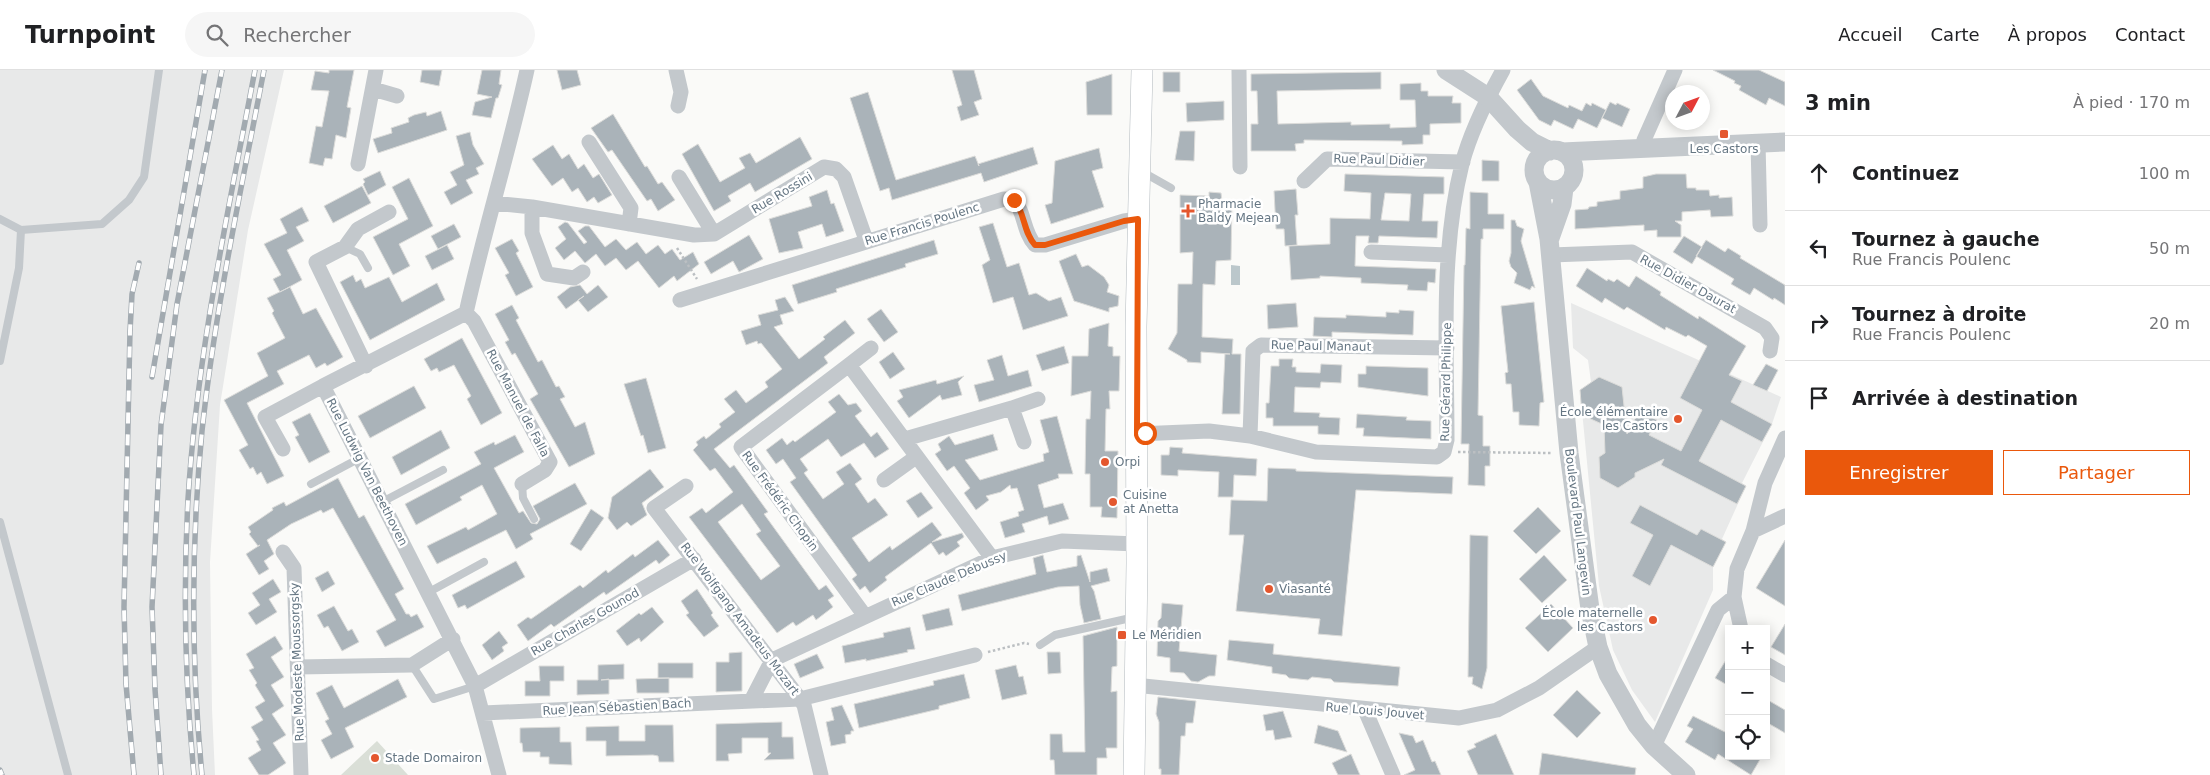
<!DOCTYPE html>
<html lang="fr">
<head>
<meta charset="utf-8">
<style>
  :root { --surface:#fff; --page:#f6f6f6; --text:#202124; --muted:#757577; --line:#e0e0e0; --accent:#ea580c }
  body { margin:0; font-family:"DejaVu Sans",sans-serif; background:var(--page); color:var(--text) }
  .controls { position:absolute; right:15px; bottom:15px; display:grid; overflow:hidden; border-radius:0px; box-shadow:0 2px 12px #0003 }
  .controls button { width:45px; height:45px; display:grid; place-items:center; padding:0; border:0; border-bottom:1px solid var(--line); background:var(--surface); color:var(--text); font:25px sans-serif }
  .compass { position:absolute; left:1665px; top:15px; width:45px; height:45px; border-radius:50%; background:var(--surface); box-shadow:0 2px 12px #0003; rotate:49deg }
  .stop { position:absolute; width:15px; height:15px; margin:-11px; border:4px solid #ea580c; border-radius:50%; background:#fff }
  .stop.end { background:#ea580c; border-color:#fff; box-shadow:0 1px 5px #0008 }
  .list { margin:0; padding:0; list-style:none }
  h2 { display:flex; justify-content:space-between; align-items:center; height:65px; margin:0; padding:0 20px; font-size:21px }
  h2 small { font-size:16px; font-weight:400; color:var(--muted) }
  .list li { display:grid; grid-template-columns:32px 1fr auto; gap:15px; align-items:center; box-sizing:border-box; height:75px; padding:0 20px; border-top:1px solid var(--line) }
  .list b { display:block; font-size:19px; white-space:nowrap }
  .list p { margin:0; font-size:16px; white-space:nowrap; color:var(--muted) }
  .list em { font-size:16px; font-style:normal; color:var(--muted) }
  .actions { display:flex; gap:10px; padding:15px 20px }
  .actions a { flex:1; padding:11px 0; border:1px solid var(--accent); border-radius:0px; text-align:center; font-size:18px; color:var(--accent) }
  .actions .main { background:var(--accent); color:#fff }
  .icon { flex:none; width:28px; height:28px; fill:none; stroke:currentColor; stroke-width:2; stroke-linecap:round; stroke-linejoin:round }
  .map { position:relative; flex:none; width:1785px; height:705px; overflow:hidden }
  header { display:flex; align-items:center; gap:30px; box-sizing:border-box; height:70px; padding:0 25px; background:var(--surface); border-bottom:1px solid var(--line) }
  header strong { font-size:24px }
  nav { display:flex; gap:28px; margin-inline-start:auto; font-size:18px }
  .search { width:350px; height:45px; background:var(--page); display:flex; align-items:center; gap:12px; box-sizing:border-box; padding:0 18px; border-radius:28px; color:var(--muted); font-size:19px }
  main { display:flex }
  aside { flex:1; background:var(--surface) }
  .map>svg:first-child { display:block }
  .built { fill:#e8e9e9 }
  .green { fill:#dadfd7 }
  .water { fill:#bbc7cb }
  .building { fill:#aab3b9; stroke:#dcdcda; fill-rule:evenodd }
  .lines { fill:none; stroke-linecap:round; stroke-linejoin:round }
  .secondary-casing { stroke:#b3babf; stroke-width:22 }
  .path { stroke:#bbbfc2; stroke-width:2.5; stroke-dasharray:2.5 2.5; stroke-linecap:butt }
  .service { stroke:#c3c8cc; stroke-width:8 }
  .minor { stroke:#c3c8cc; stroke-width:15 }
  .tertiary { stroke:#c3c8cc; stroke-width:19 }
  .secondary { stroke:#fff; stroke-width:21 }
  .rail-casing { stroke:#a2aab0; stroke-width:5.5 }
  .rail { stroke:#fff; stroke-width:4; stroke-dasharray:11; stroke-linecap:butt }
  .route { stroke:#ea580c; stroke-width:6 }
  .poi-dot { fill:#e4572e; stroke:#fff; stroke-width:2 }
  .labels { text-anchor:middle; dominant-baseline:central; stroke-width:5; stroke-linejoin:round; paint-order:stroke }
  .poi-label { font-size:12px; fill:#657683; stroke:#fff; text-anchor:start }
  .street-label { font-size:12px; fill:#657683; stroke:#fff }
</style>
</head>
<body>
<header>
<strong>Turnpoint</strong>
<div class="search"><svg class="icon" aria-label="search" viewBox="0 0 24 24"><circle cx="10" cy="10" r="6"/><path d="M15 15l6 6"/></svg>Rechercher</div>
<nav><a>Accueil</a><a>Carte</a><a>À propos</a><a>Contact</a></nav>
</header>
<main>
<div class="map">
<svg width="1785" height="705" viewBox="0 0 1785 705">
  <rect width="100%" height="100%" fill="#fafaf8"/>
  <path class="built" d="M0 0H284L248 160 220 335 210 492 212 639 215 705H0Z
    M1571 233 1781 327 1772 354 1742 413 1746 416 1722 469 1726 472 1713 497V520L1655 652 1632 620 1613 580 1599 516 1580 320 1591 312 1588 290 1573 278Z"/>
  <path class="green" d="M377 671 408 705H341Z"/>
  <path class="water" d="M1231 195 1240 196V215H1231Z"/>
  <path class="building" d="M329 0H354L347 37 351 38 346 68 336 65 332 89 325 88 323 96 309 93 316 56 322 57 329 21 311 20 315 1 329 3Z
    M422 0H442L439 16 420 12Z
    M482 0H501L499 14 502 15 498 28H496L491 48 472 45 475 32 492 27 477 24Z
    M557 0H577L581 15 562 20Z
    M952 0H974L982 29 974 32 979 45 961 51 957 37 962 35Z
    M1713 0H1759L1785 12V36L1769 28 1766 35 1739 20 1741 16 1734 13 1735 11Z
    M1163 2H1180V22H1163Z
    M1381 2V19L1277 21 1278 54 1351 52V55L1390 54V58L1416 57 1415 30H1400V14L1421 13V21H1428V26H1453L1452 33H1461V53L1430 54V65H1423V74L1402 75V71L1304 70V73L1295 74 1296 81H1251V54H1258L1257 21H1251V4Z
    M1112 4V45H1087L1086 12Z
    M1531 9 1543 26 1568 38 1569 35 1582 41 1586 33 1591 36 1592 33 1606 40 1597 58 1578 49 1573 59 1554 50 1551 56 1539 50 1517 20Z
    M868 22 896 110 975 86 979 96 978 94 1033 77 1038 94 984 112 981 103 892 130 889 118 880 121 850 28Z
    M1224 31V50L1187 52 1186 33Z
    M1610 32 1616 35 1617 33 1630 39 1622 57 1602 48Z
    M441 41 447 60 378 83 373 69 392 63 391 58 409 52 408 48 414 45 426 42 427 46Z
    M613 44 645 97 647 96 658 114 662 112 675 130 658 141 651 129 647 131 612 80 608 82 591 58Z
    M1180 61H1195L1194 91 1175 90Z
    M470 62 473 75 484 94 476 98 479 104 466 110 473 123 451 135 444 122 457 115 450 102 464 95 456 66Z
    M800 67 812 89 755 122 750 113 728 126 731 131 714 141 682 84 698 74 720 112 745 98 739 88 750 83 756 93Z
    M553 75 562 89 569 84 578 99 584 94 593 108 599 104 612 125 598 133 594 127 587 132 578 118 572 122 563 108 552 116 532 89Z
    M1099 78 1103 98 1092 101 1104 137 1051 154 1045 135 1052 133 1055 91Z
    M1482 90 1499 91V111H1482Z
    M380 101 386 115 368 125 363 114 365 112 363 109Z
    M1345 104 1444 107V124H1424L1422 151H1438L1437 168 1379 166 1378 173H1368L1369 166H1356L1355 196 1436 199 1435 213 1428 212 1427 221 1407 220 1408 215 1361 213V208L1320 206V208L1291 210 1289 176 1330 174V148L1370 149 1371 123 1344 121ZM1385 123 1411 124 1409 151 1381 150Z
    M1656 104H1686L1687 118H1696V120H1709L1710 126 1719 125V128L1732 127 1733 146 1711 147 1710 140 1682 142V151H1675L1681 155V167H1657V160L1644 161V155L1575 159V140L1588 139 1589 137 1597 136V132L1620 129V121L1643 118V107Z
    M409 108 433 156 399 174 410 196 393 205 373 167 408 149 392 117Z
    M362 116 371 133 333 153 324 136Z
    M1296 119 1298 145H1295L1297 175 1285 176 1284 159H1276L1274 121Z
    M827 120 831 134 834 133 844 161 826 167 822 154 798 162 803 178 779 183 769 149 812 136 809 127Z
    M1209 122 1221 123 1222 131H1232L1231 190 1216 191 1215 215 1203 214 1202 267 1233 269 1232 284H1241L1240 344H1222L1225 284H1230L1201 282V293L1187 292V290L1168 279 1177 263 1178 214H1192L1193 182 1180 183V125L1209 126Z
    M1470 122 1488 123V144H1504V159H1483V169H1481L1478 345 1483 346V376H1490V396H1485V416L1468 415 1469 374H1461L1464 195H1465L1466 158 1470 159Z
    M302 137 309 151 296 157 304 171 287 180 302 210 280 222 273 209 281 205 264 174 287 163 280 149Z
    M1511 150H1515L1517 156 1524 159 1521 171 1535 218 1532 216 1530 220 1514 213 1517 203 1511 197 1509 191 1511 183Z
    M565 152 568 153 584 174 587 172 578 161 585 156H589L605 177 616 169 626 180 637 172 646 184 658 175 665 184 672 179 680 190 693 182 699 194 677 211 674 206 659 218 638 191 626 200 616 188 605 196 596 184 585 193 575 181 564 190 555 178 566 169 558 157Z
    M993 153 1007 197 1019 193 1029 225 1036 223 1049 231 1061 227 1068 246 1023 260 1013 227 993 233 982 195 990 190 979 157Z
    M454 154 461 167 438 179 431 166Z
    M749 165 763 189 739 202 733 191 711 204 704 192Z
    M1684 166 1702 177 1692 194 1673 182Z
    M512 169 519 181 516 183 533 217 516 226 505 205 509 203 495 178Z
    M934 170 938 184 905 194 906 197 836 219 837 222 798 234 792 215Z
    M1706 170 1725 182 1728 178 1741 186 1740 188 1785 215V235L1774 228 1773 230 1754 218 1750 225 1731 214 1734 209 1696 186Z
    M447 175 454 189 432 200 425 186Z
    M1076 184 1082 197 1088 195 1104 207 1109 215 1107 222 1119 226 1118 236 1109 238V242L1074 231 1059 191Z
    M1587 198 1607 211 1608 209 1614 212 1617 209 1629 217 1636 206 1661 222 1660 225 1698 249 1699 246 1746 276 1729 305 1742 311 1731 332 1772 354 1762 372 1721 350 1699 391 1746 416 1737 434 1661 395 1664 389 1635 403V407L1618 418 1600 408 1599 387 1605 383 1604 355 1582 345 1580 320 1599 307 1622 317 1627 364 1639 341 1657 350 1649 365 1681 381 1702 340 1680 328 1707 276 1688 265 1686 267 1666 257 1665 260 1627 237 1624 240 1605 228 1602 233 1576 216Z
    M353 205 356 212 361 209 365 218 389 207 402 232 437 213 445 230 370 270 340 212Z
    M580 215 587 224 598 215 608 227 588 242 578 230 584 226 566 239 557 227 570 217Z
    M290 217 303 244 316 238 343 287 327 296 325 293 316 298 309 285 277 301 284 314 247 333 284 406 267 414 261 402 257 405 253 397 250 399 239 380 248 375 224 330 268 306 257 283 285 268 272 243 274 241 267 228Z
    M785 227 794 241 780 245 783 254 774 257 799 289 825 269 823 267 845 250 855 263 824 287 828 293 714 379 730 398 734 395 768 442 764 444 819 520 826 515 834 526 828 530 833 537 816 550 813 545 796 556 793 552 777 563 689 447 702 438 706 443 733 422 715 398 710 401 693 380 698 375 696 372 704 366 706 369 721 357 719 354 735 342 724 329 736 320 746 333 768 317 765 312 782 299 761 273 758 274 757 271 746 275 741 261 761 255 758 245 778 240 775 230ZM742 434 761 461 756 464 780 496 761 510 718 452Z
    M1534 232 1544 332 1540 333 1539 356 1519 355V342H1513L1511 314H1506L1505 303 1508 302 1501 236Z
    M1296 233 1298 257 1268 259 1267 235Z
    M512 235 519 248 516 250 538 292 542 290 556 317 559 316 565 327 560 329 575 357 585 352 595 384 569 397 530 329 538 324 515 283 512 285 505 272 509 270 495 244Z
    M881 239 898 262 884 272 867 249Z
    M1399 240 1414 241 1413 265 1332 262V267L1313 266 1314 247 1346 248V245L1386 247V242L1399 243Z
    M1109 253 1108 276 1113 277V286H1120L1119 321H1109L1110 339H1106L1105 381H1118L1117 448 1101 447 1102 437H1090V404H1085L1086 349H1090L1091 321 1071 326 1072 286H1088L1089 259Z
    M462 268 502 343 481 355 467 329 471 326 454 295 439 302 437 298 431 301 424 289Z
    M1064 276 1069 293 1042 301 1036 285Z
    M893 282 905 299 890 309 879 292Z
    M1002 285 1008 306 1028 300 1032 316 979 332 974 315 994 310 987 290Z
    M1279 289H1293L1292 297H1296V302L1320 303 1321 294 1342 295 1341 313 1321 312 1320 318 1295 317 1294 342 1320 343 1319 347 1340 348 1339 365 1318 364V356H1273V348H1266V333H1269L1271 296H1279Z
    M1766 294 1778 300 1767 321 1753 315Z
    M1366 296 1428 298V326L1358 317V304H1366Z
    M964 306 958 312 962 325 942 330 940 325 909 348 897 331 903 327 899 320 936 310 937 314Z
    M646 308 666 378 648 383 643 365 641 366 624 314Z
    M414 316 426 338 370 368 358 346Z
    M839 324 848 335 856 333 862 341 855 346 871 367 877 362 889 379 875 388 864 373 841 387 828 369 800 389 808 400 804 403 823 429 844 414 836 402 850 393 862 409 855 414 868 433 875 428 888 445 852 468 869 492 890 476 892 480 932 452 942 465 932 472 962 463 964 467 957 472 960 476 946 486 943 482 939 485 931 473 885 507 887 510 870 523 865 516 860 520 852 509 857 505 790 412 796 408 783 389 776 394 766 380 782 368 787 375 793 370 795 372 836 342 828 332Z
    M310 343 330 382 309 393 295 367 299 365 292 352Z
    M1357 344 1407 347 1406 350 1431 351V369L1363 366 1364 358H1356Z
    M1057 346 1073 404H1058L1059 408 1038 415 1044 438 1063 433 1069 449 1049 455 1047 446 1022 454 1025 462 1005 468 1000 452 1019 446 1018 442 1024 440 1017 418 1011 419 1010 415 1001 422 986 426 989 430 976 440 964 423 970 418 954 396 947 401 935 384 941 380 938 374 949 366 955 375 993 364 998 380 965 390 980 410 1044 391 1043 384 1049 382 1040 350Z
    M441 360 450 378 401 405 392 387Z
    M515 365 524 382 494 398 519 443 523 441 531 453 537 454 540 449 533 436 575 413 587 434 530 464 533 469 516 479 506 460 437 494 427 476 466 457 468 460 497 444 482 415 460 427 462 430 416 455 405 434 481 394 474 382 494 372 495 375Z
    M1170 377 1183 378 1182 383 1257 389 1256 406 1234 405 1233 427H1218L1219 402 1178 400V406L1161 405V385H1169Z
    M1268 398 1296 399V401L1453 407 1452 424 1356 420 1342 566 1318 564 1320 549 1236 541 1244 465H1229L1231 430 1267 431Z
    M650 399 664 417 642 433 647 445 631 456 627 452 617 460 608 448 612 427Z
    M338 408 359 448 364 445 404 519 395 524 406 544H409L411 547 417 544 424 557 385 577 376 561 396 550 333 438 323 443 321 440 291 454 267 470 274 484 264 491 269 499 259 505 246 484 260 475 258 476 249 464 251 462 248 457 273 440 272 438 284 432 286 436Z
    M921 422 933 438 918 448 906 431Z
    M1640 435 1697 465 1701 459 1726 472 1713 497 1671 475 1650 516 1632 506 1653 465 1630 453Z
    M1538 437 1561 461 1536 484 1513 461Z
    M591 439 604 448 581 481 570 474Z
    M1470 465 1488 466 1487 598 1482 619 1472 614 1473 607H1468Z
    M658 470 670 485 659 494 656 490 606 525 604 522 554 557 551 554 528 571 517 555 528 547 531 549 580 515 583 518 606 500 608 503 633 484 635 487Z
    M1785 470V536L1756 518Z
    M1043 485 1047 502 1077 496V486L1081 485 1090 512V502L1107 498 1110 511 1091 516 1094 521 1101 549 1084 553 1080 535 1079 516 1058 517 962 541 958 525 1036 504 1033 488Z
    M1544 485 1567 510 1542 533 1519 509Z
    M516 491 525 507 467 539 465 535 458 538 452 525Z
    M328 501 335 514 322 522 315 508Z
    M273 509 281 522 269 529 277 542 256 555 248 543 260 535 252 523Z
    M697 519 713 543 711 545 719 556 704 567 686 545 689 543 681 531Z
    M1162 533 1183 535 1179 581 1217 585 1215 606H1209L1198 612 1191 611 1184 603 1170 602V588L1157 586 1158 551 1161 548Z
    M1551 534 1573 558 1548 582 1525 558Z
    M334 536 348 561 352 559 359 572 342 581 328 556 324 558 317 545Z
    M652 537 664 552 641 572 639 568 627 576 616 561 639 543 641 545Z
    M949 538 953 555 926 561 922 545Z
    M1785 554V585L1771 577Z
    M910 557 915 579 907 580 908 582 866 591V589L845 593 842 576 884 567 883 563Z
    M1117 557V596L1112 597 1111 622 1117 621V678H1106L1107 688H1097V705H1055L1054 690H1050V664H1062L1063 682H1085L1083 566Z
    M499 561 508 573 502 577 504 581 492 590 482 575Z
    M275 566 283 579 271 587 284 607 271 615 284 636 272 644 286 665 273 673 286 693 268 705H259L248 688 261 680 256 671 259 670 251 657 263 650 255 637 265 631 255 615 257 613 249 600 254 598 246 584Z
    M1229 570 1274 574 1273 584 1400 597 1398 616 1334 612 1331 609 1312 607 1308 610 1289 608 1286 605 1272 603V597L1227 590Z
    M742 582V621L716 622V592H729V583Z
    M1047 582H1060L1061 603 1048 604Z
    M817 584 824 598 800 608 794 594Z
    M1729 585V616L1715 608Z
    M658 593H693V608H658Z
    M624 594V609L601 610 609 609V624L577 625V610H598V595Z
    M1016 595 1019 607 1023 606 1027 624 1002 630 995 600Z
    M539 596H564V611H550V626H525V611H540Z
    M964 604 970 628 939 636V639L859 658 854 634 934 615 933 611Z
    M669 608V623H637L636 609Z
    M398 609 407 627 345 658 354 677 331 689 321 670 332 664 325 651 329 649 316 623 332 615 344 638Z
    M1577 620 1601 643 1577 668 1553 645Z
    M1158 627 1196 631 1193 653H1186L1185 666H1181L1179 705H1161V699H1159V652L1156 644Z
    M1766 629 1785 640V663L1766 652Z
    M842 635 854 661H851V664L845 665 846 673 831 676 826 652 834 650 831 638Z
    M1283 641 1292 667 1275 670 1273 660 1266 661 1263 645Z
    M1693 646 1729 664V686H1762L1751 705 1718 684 1715 690 1685 672 1693 659 1687 656Z
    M782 652V667H793L794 689 764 690 771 683H768V668H742V683L728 684 729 691H716V654Z
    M645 655H673L674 692H659L658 686 653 685 606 686V671H586V657L619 656V671H645Z
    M1318 655 1338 661 1347 682 1314 673Z
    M560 657V672H571L572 695 549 694V687H540V682H523L522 673H520V658Z
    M1399 663 1413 666 1416 673 1423 670 1432 692 1435 691 1441 705H1404L1415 700Z
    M1496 664 1514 705H1478L1467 681 1476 677 1474 674Z
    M1542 683 1636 698 1635 705H1539Z
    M1351 684 1360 705H1338L1332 693Z"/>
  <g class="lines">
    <defs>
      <path id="secondary" d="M1134 705 1137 493 1136 257 1142 0"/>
    </defs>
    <use href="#secondary" class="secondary-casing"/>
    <path class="path" d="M677 178 697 209
      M1458 382 1552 383
      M988 582 1024 573 1029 574"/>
    <path class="service" d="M1144 100 1148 105 1171 118
      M0 149 21 160 102 154 129 130 144 107 159 0
      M345 177 360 184 368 198
      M0 291 19 198 21 160
      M311 414 360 388
      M522 414 523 428 534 449
      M382 432 443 400
      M0 452 68 705
      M429 522 484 492
      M1040 575 1055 565 1135 547
      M412 595 434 629 475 616"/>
    <path class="minor" d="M676 0 681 22 678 36
      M1239 0 1240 97
      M373 19 397 26
      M589 72 631 138 629 154
      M1758 73 1760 155
      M1643 79 1644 70 1675 0
      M358 94 376 0
      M679 107 714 164
      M1304 111 1327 89 1463 92
      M494 133 532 137 694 165 714 164 824 97 836 99 844 107 866 170
      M532 137V163L547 204 574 208 583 202
      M1371 182 1448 185
      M1551 185 1632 182 1765 258 1772 268 1770 281
      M680 230 1004 129 1014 130C1025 142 1023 162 1035 175H1045L1124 151 1138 149
      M466 243 474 251 550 392 545 400 522 414
      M849 295 871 278
      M366 296 316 192 345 177 358 159 389 142
      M1012 338 1038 329
      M1137 364 1209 361 1250 366 1316 382 1437 387 1444 382 1447 370C1447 278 1440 183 1462 94 1470 63 1488 27 1503 0
      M1250 366 1253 281 1261 275 1447 278
      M905 369 1012 338 1024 372
      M283 379 265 347 323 316
      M884 410 916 387
      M686 416 654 438 800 629 804 635 821 705
      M1753 461 1785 446
      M283 482 294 498 301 705
      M865 546 741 377 849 295 992 488
      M1741 559 1734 527 1737 499 1753 461 1765 413 1785 368
      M1766 594 1785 605
      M298 597 412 595 453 569
      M1134 615 1459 648 1497 640 1539 618 1598 577
      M475 616 694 489
      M751 631 772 590 992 488 1062 471 1137 474
      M1365 640 1393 705
      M483 643 800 629 975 585
      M1654 676 1718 540 1734 527
      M499 705 475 616 323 316 466 243C484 161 509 82 527 0"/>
    <path class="tertiary" d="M1446 0 1488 27 1517 59 1532 72 1550 81
      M1534 100a20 20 0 1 1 40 0a20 20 0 1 1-40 0Z
      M1562 82 1785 72
      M1538 112 1549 169 1569 383 1590 539 1598 577 1608 604 1637 655 1654 676 1686 705
      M1550 168 1562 134 1564 118"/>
    <use href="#secondary" class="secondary"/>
    <defs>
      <path id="rail" d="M152 307 205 0
        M0 700 2 705
        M134 705 126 614 124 537 130 261 132 224 139 193
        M161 705 155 619 152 537 161 355 177 234 222 0
        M194 705C185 613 183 521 188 429 197 284 228 142 255 0
        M202 705C191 591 191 475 202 361 215 240 241 120 264 0"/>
    </defs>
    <use href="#rail" class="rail-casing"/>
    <use href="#rail" class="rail"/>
  </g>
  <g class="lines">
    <path class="route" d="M1014 130C1025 142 1023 162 1035 175H1045L1124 151 1138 149 1137 364 1145 363"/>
  </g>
  <g class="poi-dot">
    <rect x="1719" y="59" width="10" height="10" rx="2.5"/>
    <path d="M1185.5 133.5h5v5h5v5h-5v5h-5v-5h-5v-5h5z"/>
    <circle cx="1678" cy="349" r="5"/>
    <circle cx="1105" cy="392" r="5"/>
    <circle cx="1113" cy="432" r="5"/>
    <circle cx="1269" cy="519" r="5"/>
    <circle cx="1653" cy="550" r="5"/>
    <rect x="1117" y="560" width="10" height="10" rx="2.5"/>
    <circle cx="375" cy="688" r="5"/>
  </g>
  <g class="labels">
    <g class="poi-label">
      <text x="1724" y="79" text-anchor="middle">Les Castors</text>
      <text x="1198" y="134">Pharmacie<tspan x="1198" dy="14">Baldy Mejean</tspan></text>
      <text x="1668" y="342" text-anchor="end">École élémentaire<tspan x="1668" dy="14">les Castors</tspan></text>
      <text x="1115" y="392">Orpi</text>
      <text x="1123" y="425">Cuisine<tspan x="1123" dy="14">at Anetta</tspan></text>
      <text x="1279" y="519">Viasanté</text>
      <text x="1643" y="543" text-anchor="end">École maternelle<tspan x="1643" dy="14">les Castors</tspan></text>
      <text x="1132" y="565">Le Méridien</text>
      <text x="385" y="688">Stade Domairon</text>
    </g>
    <g class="street-label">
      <text transform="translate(1379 90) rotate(2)">Rue Paul Didier</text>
      <text transform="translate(782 123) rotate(-31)">Rue Rossini</text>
      <text transform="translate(922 154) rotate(-17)">Rue Francis Poulenc</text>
      <text transform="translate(1688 214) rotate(29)">Rue Didier Daurat</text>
      <text transform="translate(1321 276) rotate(1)">Rue Paul Manaut</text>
      <text transform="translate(1446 312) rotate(-89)">Rue Gérard Philippe</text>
      <text transform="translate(518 333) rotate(62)">Rue Manuel de Falla</text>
      <text transform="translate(367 402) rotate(63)">Rue Ludwig Van Beethoven</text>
      <text transform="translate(780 431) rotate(54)">Rue Frédéric Chopin</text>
      <text transform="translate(1578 452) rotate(83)">Boulevard Paul Langevin</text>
      <text transform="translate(949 509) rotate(-23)">Rue Claude Debussy</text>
      <text transform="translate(740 549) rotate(53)">Rue Wolfgang Amadeus Mozart</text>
      <text transform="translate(585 552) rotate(-30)">Rue Charles Gounod</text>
      <text transform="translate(297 592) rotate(-92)">Rue Modeste Moussorgsky</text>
      <text transform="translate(617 637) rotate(-3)">Rue Jean Sébastien Bach</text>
      <text transform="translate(1375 641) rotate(5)">Rue Louis Jouvet</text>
    </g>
  </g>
</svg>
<div class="controls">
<button>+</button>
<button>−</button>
<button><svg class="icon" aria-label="locate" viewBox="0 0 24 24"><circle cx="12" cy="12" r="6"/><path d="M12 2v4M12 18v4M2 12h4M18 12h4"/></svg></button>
</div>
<svg class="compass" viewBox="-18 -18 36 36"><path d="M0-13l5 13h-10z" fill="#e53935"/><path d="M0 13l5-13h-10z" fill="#757577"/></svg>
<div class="stop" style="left:1145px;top:363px"></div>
<div class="stop end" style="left:1014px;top:130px"></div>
</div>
<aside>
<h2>3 min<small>À pied · 170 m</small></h2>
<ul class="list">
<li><svg class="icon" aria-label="ahead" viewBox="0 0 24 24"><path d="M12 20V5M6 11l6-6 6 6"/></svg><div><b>Continuez</b></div><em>100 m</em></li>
<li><svg class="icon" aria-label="left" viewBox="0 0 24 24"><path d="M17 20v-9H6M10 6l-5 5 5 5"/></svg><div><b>Tournez à gauche</b><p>Rue Francis Poulenc</p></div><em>50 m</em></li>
<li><svg class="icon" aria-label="right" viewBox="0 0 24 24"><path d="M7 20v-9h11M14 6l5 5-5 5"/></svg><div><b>Tournez à droite</b><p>Rue Francis Poulenc</p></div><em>20 m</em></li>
<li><svg class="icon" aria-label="arrive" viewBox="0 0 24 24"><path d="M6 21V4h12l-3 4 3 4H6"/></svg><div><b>Arrivée à destination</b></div></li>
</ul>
<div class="actions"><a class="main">Enregistrer</a><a>Partager</a></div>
</aside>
</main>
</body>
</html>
